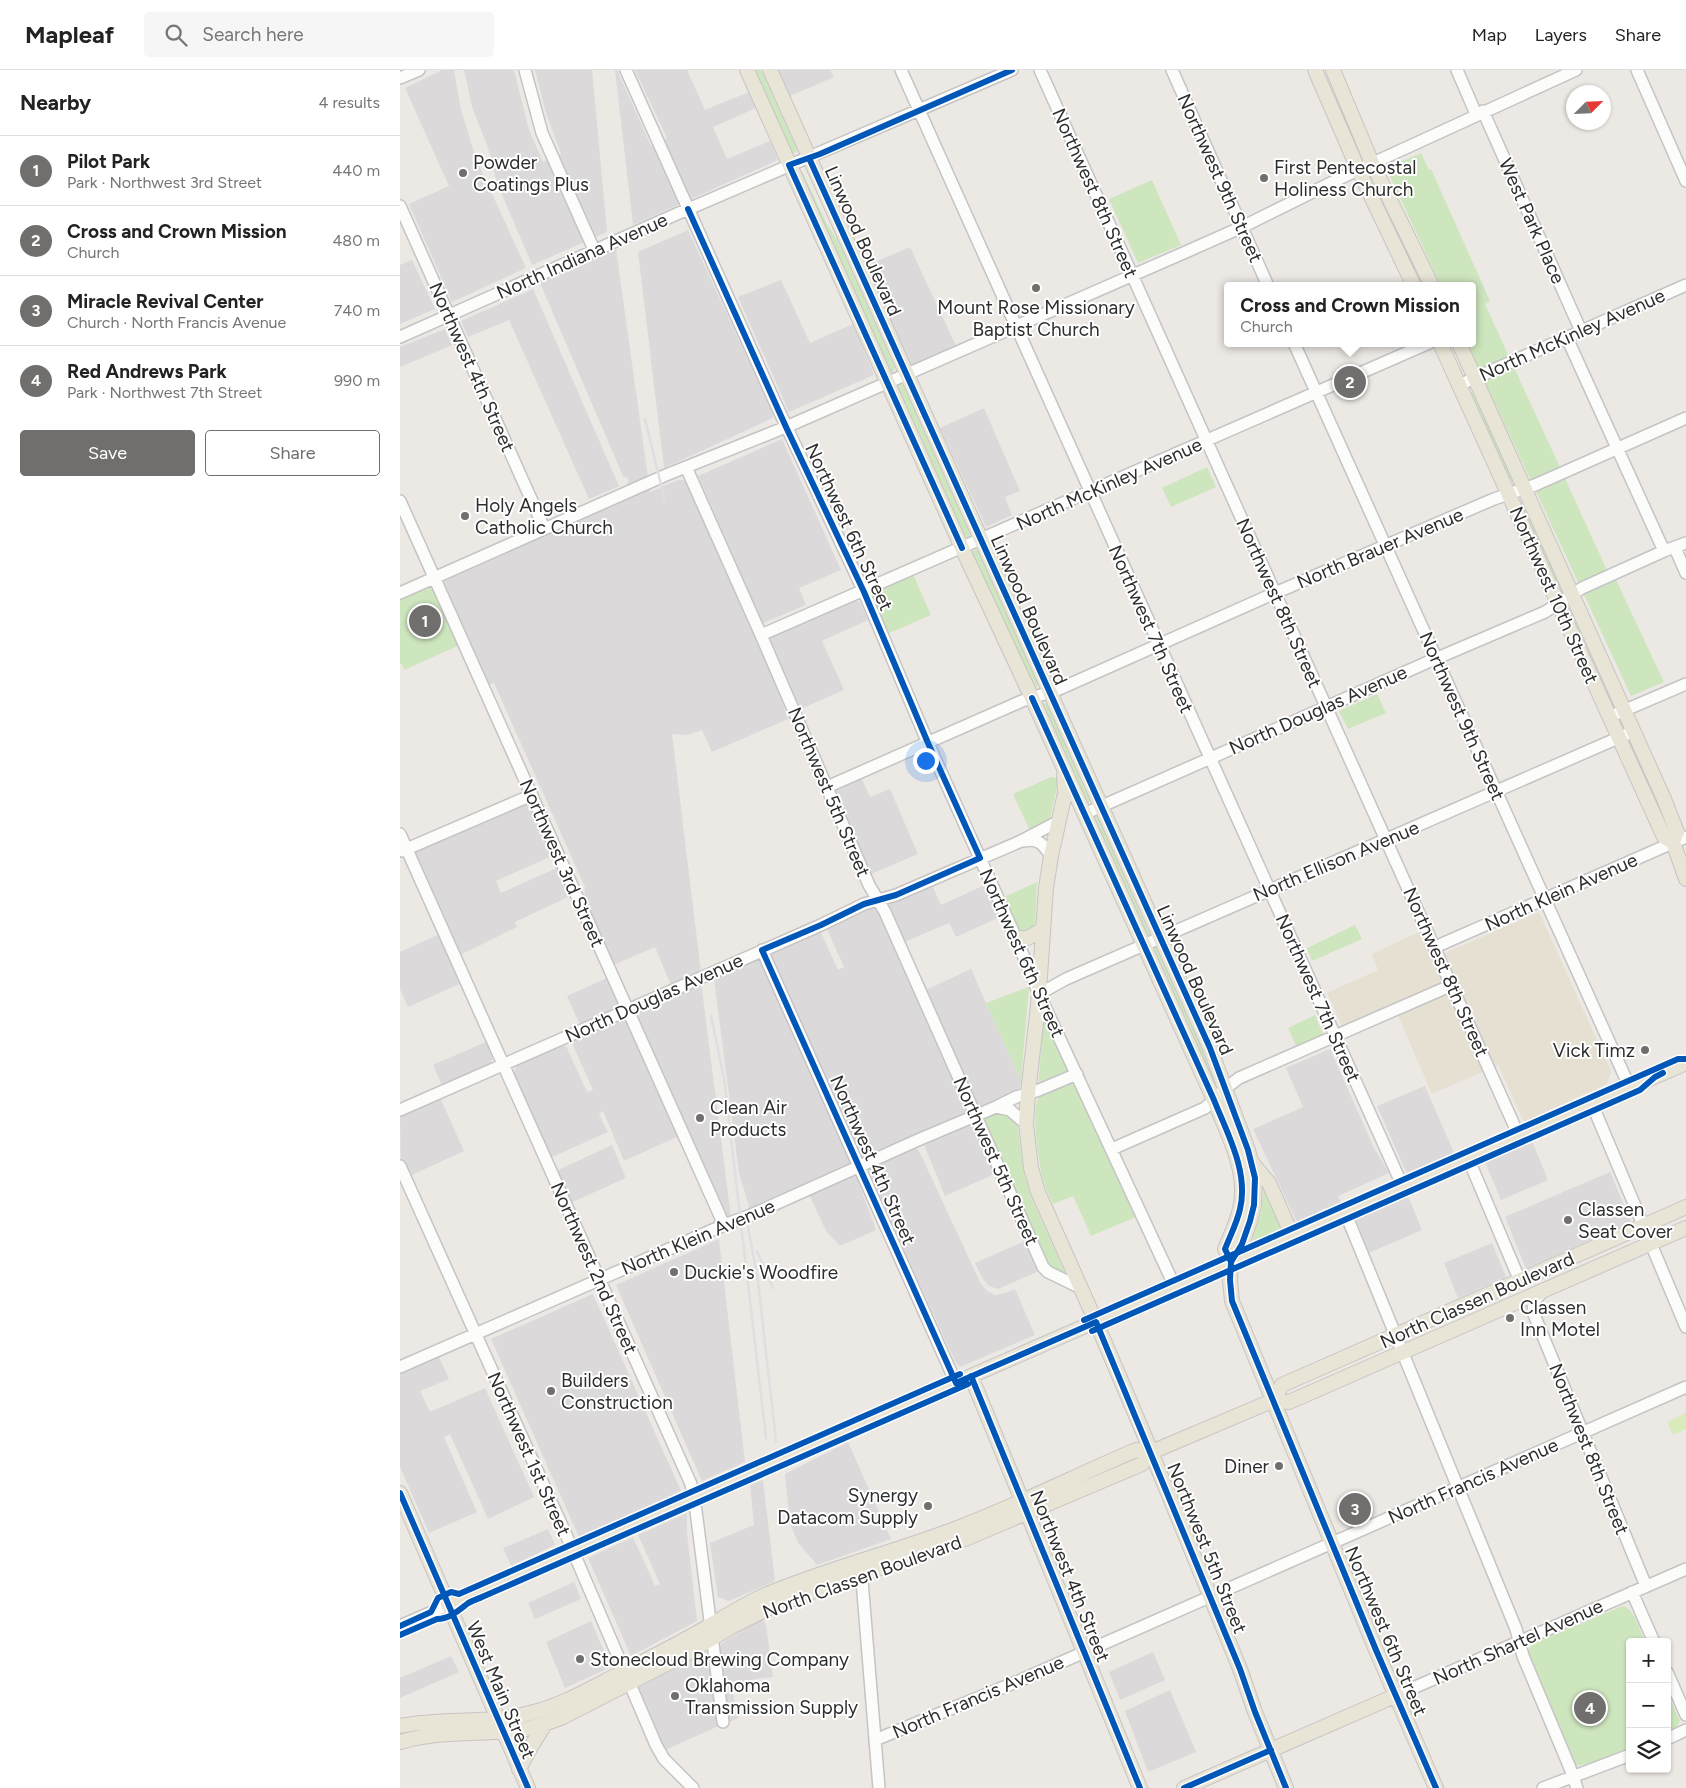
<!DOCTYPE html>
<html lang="en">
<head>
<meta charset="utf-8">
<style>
  :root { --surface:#fff; --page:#f6f6f6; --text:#222; --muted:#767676; --line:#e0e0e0; --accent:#706f6e }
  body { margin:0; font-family:Figtree,sans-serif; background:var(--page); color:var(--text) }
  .controls { position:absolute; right:15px; bottom:15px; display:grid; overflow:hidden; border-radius:5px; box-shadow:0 1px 4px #0004 }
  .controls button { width:45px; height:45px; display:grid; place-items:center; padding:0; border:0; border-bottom:1px solid var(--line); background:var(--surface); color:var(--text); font:25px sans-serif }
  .compass { position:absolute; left:1166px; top:15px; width:45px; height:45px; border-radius:50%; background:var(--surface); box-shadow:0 1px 4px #0004; rotate:66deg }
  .you { position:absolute; left:525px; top:690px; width:18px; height:18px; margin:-12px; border:4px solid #fff; border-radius:50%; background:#1a73e8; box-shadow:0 0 0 8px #1a73e833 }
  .badge { display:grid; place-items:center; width:32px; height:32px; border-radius:50%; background:var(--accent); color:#fff; font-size:16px; font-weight:700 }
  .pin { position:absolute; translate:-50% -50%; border:2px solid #fff; box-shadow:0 1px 5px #0006 }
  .popup { position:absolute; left:824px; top:212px; width:252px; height:65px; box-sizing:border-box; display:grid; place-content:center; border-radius:5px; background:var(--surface); filter:drop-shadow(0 1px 4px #0005); font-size:16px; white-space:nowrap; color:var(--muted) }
  .popup b { font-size:19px; color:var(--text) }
  .popup::after { content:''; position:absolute; left:50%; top:100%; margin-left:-10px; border:10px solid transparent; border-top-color:var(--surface) }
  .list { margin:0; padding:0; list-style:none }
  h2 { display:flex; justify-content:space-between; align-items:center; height:65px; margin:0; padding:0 20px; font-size:21px }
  h2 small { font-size:16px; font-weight:400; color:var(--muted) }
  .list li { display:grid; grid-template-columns:32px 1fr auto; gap:15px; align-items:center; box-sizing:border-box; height:70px; padding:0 20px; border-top:1px solid var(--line) }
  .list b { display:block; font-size:19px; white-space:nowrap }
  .list p { margin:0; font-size:16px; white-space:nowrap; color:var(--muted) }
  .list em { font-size:16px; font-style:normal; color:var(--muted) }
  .actions { display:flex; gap:10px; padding:15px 20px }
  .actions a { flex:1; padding:11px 0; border:1px solid var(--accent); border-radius:5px; text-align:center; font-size:18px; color:var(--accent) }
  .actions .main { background:var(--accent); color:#fff }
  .icon { flex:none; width:28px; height:28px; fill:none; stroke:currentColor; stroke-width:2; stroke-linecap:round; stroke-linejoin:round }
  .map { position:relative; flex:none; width:1286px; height:1718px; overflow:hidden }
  header { display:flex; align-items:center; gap:30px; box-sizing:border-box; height:70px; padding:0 25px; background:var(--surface); border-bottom:1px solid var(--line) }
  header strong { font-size:24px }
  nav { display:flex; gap:28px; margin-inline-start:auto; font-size:18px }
  .search { width:350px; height:45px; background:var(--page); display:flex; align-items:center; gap:12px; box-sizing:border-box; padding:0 18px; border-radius:5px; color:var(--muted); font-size:19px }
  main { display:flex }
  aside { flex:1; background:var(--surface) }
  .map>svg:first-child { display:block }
  .industrial { fill:#dcd9db }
  .education { fill:#e6e0d3 }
  .green { fill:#cee6be }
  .pitch { fill:#d9eabb }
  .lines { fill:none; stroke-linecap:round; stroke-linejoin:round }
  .minor-casing { stroke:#c5c4c5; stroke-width:14 }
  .major-casing { stroke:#c6c5c4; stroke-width:16 }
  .minor { stroke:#fcfcfb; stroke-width:11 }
  .major { stroke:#e8e4d6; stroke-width:14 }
  .rail { stroke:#dfdfe1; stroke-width:2.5 }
  .cycleway-casing { stroke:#fff; stroke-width:9 }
  .cycleway { stroke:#0057b8; stroke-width:6 }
  .poi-dot { fill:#706f6e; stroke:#fff; stroke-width:2 }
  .labels { text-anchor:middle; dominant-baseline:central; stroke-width:4; stroke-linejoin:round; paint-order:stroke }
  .poi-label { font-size:19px; fill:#2e2e2e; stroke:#fff; text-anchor:start }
  .street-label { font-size:19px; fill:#2e2e2e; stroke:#fff }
</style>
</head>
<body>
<header>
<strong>Mapleaf</strong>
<div class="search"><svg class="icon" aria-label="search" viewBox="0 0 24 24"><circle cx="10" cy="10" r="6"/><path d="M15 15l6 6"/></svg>Search here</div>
<nav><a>Map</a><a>Layers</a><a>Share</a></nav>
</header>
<main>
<aside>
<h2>Nearby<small>4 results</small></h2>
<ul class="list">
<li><span class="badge">1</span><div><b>Pilot Park</b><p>Park · Northwest 3rd Street</p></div><em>440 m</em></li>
<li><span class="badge">2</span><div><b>Cross and Crown Mission</b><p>Church</p></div><em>480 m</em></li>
<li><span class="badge">3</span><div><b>Miracle Revival Center</b><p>Church · North Francis Avenue</p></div><em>740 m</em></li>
<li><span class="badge">4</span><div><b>Red Andrews Park</b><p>Park · Northwest 7th Street</p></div><em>990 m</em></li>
</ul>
<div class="actions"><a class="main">Save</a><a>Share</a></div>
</aside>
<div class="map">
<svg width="1286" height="1718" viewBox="0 0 1286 1718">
  <rect width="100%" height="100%" fill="#ece8e4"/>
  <path class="industrial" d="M42 0H54L60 36 76 89 126 198 52 232 9 134 49 116 5 18Z
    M64 0H114L129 60 143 92 161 84 145 40 135 0H192L207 162 132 195 97 113 88 78 72 37Z
    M215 0H217L251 76 267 68 235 0H287L305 40 349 22 356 38 313 57 327 89 370 71 378 90 233 155Z
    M378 0H430L434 7 390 26Z
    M288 160 373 343V348L264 398 238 182Z
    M510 177 556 276 510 295 466 196Z
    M216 179 250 422 278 410H283L288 414 373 605 388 649 312 682 302 660 288 665 272 664 301 902 271 915 255 877 213 895 184 830 185 817 94 613 88 615 43 514 44 509 222 431 229 409 223 406 140 213Z
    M12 190 35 239 0 254V195Z
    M381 210 410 273 453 254 474 305 389 342 338 227Z
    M133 219 219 416 189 429 109 250 68 267 61 251Z
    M45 259 52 275 0 297V277Z
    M584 338 620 421 605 427 612 445 586 457 540 358Z
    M382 369 441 500 399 518 406 535 363 553 298 406Z
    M456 530 460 533 468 550 422 571 444 620 398 640 369 571 371 568Z
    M461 707 470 727 490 719 518 784 471 804 435 721 436 719Z
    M128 733 131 734 154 785 96 811 101 823 159 797 172 825 115 852 117 857 60 885 14 781Z
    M587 814 602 846 556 867 549 853 502 873 488 835 490 833 532 815 541 835Z
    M472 836 478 837 517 924 571 899 621 1011 620 1017 615 1022 582 1038 567 1039 566 1044 569 1054 574 1055 597 1103 545 1126 520 1065 350 1140 339 1103 314 909 315 906 420 860 438 900 444 897 426 857Z
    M40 864 62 913 8 937 0 919V882Z
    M209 907 279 1066 224 1091 203 1041 199 1044 208 1062 150 1088 114 1006V1002L117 996 163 976H166L187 1022 193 1020 172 973 174 968 184 964 167 926Z
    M301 912 331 1147 325 1144 238 948 241 940Z
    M88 971 94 986 90 993 71 1001 70 1004 44 1015 41 1013 33 995Z
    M930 979 974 1078 989 1103 938 1126 941 1133 898 1152 896 1150 853 1059 903 1037 886 998Z
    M1025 1016 1054 1083 1007 1104 977 1036Z
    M37 1028 41 1030 64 1081 1 1110 0 1045Z
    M1132 1071 1148 1110 1101 1130 1085 1092Z
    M212 1075 226 1108 170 1133 156 1101Z
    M515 1077 519 1081 581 1214 587 1221 595 1225 605 1223 615 1219 635 1265 560 1297 555 1291 468 1102 470 1097Z
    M1210 1102 1231 1152 1126 1199 1105 1147Z
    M451 1105 456 1106 476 1160 440 1176 426 1161 409 1124Z
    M1008 1126 1022 1160 969 1183 956 1149Z
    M319 1169 345 1392 302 1411 216 1215Z
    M627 1170 641 1200 598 1219 589 1216 583 1209 575 1193Z
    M1092 1173 1106 1207 1058 1228 1044 1193Z
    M193 1224 281 1421 179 1467 91 1269Z
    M39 1287 49 1309 20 1321 30 1342 85 1318 134 1427 88 1449 50 1364 44 1367 77 1442 29 1463 0 1397V1303Z
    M448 1372 491 1469 417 1495 398 1473 390 1453 385 1404Z
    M363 1410 375 1511 329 1531 318 1527 310 1473 354 1455 350 1415Z
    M287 1443V1462L297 1551 231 1586 188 1488 233 1467 255 1516 260 1514 238 1465Z
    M148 1459 155 1475 111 1496 103 1478Z
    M174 1512 181 1529 135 1549 128 1533Z
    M363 1549 366 1555 373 1607 355 1609 332 1619 338 1648 327 1653 319 1580 321 1574 326 1570Z
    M191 1551 211 1597 165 1618 146 1572Z
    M753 1582 765 1610 720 1630 709 1602Z
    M301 1585 308 1586 310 1590 319 1656 265 1680 239 1622V1617L242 1614Z
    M51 1586 59 1602 0 1628V1608Z
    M770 1620 796 1682 748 1702 725 1641Z"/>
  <path class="education" d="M1139 842 1211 1001 1207 1014 1124 1052 1098 995 1032 1024 993 934 942 956 927 923 978 900 972 884 1019 862 1031 889Z"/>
  <path class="green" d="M355 0H361L397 80 396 83 392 82Z
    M1021 83 1029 100 1031 99 1090 231 1085 234 1212 511 1216 510 1264 612 1231 626 1067 273H1072V216H1041L988 102 990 96Z
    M402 101 426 152 438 171 495 298 493 302 490 301 401 102Z
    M752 110 781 175 738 193 709 129Z
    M500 313 503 315 570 464 569 468 565 466 498 317Z
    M1073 321 1112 406 1111 409H1108L1070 323Z
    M807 397 816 417 771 437 762 418Z
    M1121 432H1124L1161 514 1159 516H1156L1120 434Z
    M575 479 578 481 638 615 636 618 632 616 572 483Z
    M513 504 531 545 485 565 468 524Z
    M29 516 33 518 60 575 4 600 2 594H0V528Z
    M977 624 986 643 948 659 939 641Z
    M643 633 647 634 690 731 688 734 641 635Z
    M651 707 659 708 650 748 647 751 630 761 613 724Z
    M694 745 698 747 749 863 748 867H747L692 748Z
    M637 812 635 857 632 862 619 861 604 827Z
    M955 855 962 869 912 891 907 878Z
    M755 878 757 879 803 982 816 1017 752 879Z
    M629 917 621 1011 586 933Z
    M915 945 924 966 897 978 888 958Z
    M644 947 670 1001 638 1016Z
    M674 1011 736 1147 691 1166 673 1126 653 1134C650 1127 646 1120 644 1112 639 1097 630 1038 639 1027 645 1020 665 1014 674 1011Z
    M597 1042 611 1048 617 1055 623 1098 630 1125 666 1205 651 1201 582 1049Z
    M864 1115 882 1156V1159L878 1161 853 1171V1168L861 1143Z
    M1223 1536C1235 1539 1240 1561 1245 1572H1230V1680L1206 1690 1175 1696 1128 1582 1131 1576 1136 1572Z
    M1267 1622 1280 1651 1276 1659 1267 1663Z"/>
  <path class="pitch" d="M1286 1343V1359L1273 1365 1267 1352Z"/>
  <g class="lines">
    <defs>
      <path id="minor" d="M125 0 142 63 195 182
        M226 0 374 330 464 522 528 673 616 868 639 924 775 1217
        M501 0 1003 1117
        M640 0 1119 1066
        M772 0 868 216
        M1057 0 1076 44
        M1237 0 1286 111
        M0 8 19 0
        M1083 41 1181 261
        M0 136 144 458
        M0 267 279 143 612 0
        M1167 268 1264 481
        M894 273 1230 1018
        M1059 315 1286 215
        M286 397 361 565 469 815 485 842 643 1197 648 1202 681 1218
        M0 431 324 1155
        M1275 478 1286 503
        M0 523 266 405 386 357 788 181 842 157 949 104 1176 0
        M361 565 1029 273
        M1209 647 1286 614
        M427 717 622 631 657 620 875 523 1094 429 1135 415 1286 348
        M684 744 1028 592 1145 542 1182 518 1264 481 1286 473
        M0 764 291 1414 296 1441 323 1652
        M623 771C639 768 643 774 651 786
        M2 781 132 725
        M1035 877 1286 767
        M362 880 556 1313
        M639 924 666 909 1234 661
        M1192 1034 1286 1257
        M596 1037 610 1040 626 1054
        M0 1040 421 855 464 834 496 825 619 772 659 751
        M712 1079 805 1038 826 1018 839 1008 1052 915
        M1068 1088 1120 1211
        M0 1096 167 1467 256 1675 264 1689 293 1718
        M945 1142 1116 1559 1123 1586 1170 1698 1177 1718
        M1143 1221 1134 1231 1133 1242 1246 1516
        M0 1297 324 1155 351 1145 518 1070 596 1037 616 1027 639 1020 677 1004
        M461 1498 479 1718
        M1232 1522 1254 1572
        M0 1556 48 1535
        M1267 1602 1286 1645
        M997 1625 1286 1499
        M1267 1669 1286 1660
        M475 1670 621 1610 1286 1317
        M1143 1718 1230 1685"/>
      <path id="major" d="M347 0 562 478 632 628 814 1030C827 1063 849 1102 840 1139 837 1153 830 1166 825 1179L831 1192
        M370 0 810 978 848 1080 855 1108 854 1135 850 1151 842 1174 831 1192 830 1210 832 1231 976 1580 1036 1718
        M915 0 958 99 1014 216
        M933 0 972 93 1032 216
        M1040 273 1264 767 1273 772
        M1059 273 1264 729 1277 762 1273 772 1286 809
        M664 705 665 723 651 786 646 818 638 936 628 1023 626 1054 631 1098 638 1122 696 1252 743 1362 840 1599 855 1642 886 1718
        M616 868H628L643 859
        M853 1094 869 1113 892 1165
        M571 1306 740 1718
        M874 1330 882 1315 1286 1137
        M0 1423 128 1718
        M48 1535 1286 993
        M0 1656C44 1647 91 1655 134 1642 161 1635 186 1621 211 1608 244 1591 277 1575 309 1556 328 1545 345 1534 365 1525 429 1498 496 1482 560 1457 620 1434 677 1405 736 1380L751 1382
        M0 1672C42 1660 78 1665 120 1660 134 1658 147 1653 161 1648L286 1584 333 1556 369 1538 427 1516 565 1469 742 1394 751 1382 761 1378 874 1330 889 1332 1286 1158
        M119 1699 132 1675 145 1654
        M784 1718 997 1625"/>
    </defs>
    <use href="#minor" class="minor-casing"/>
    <use href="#major" class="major-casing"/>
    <use href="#minor" class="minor"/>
    <use href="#major" class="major"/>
    <path class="rail" d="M245 349 265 431
      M311 946 324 1008 366 1368
      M346 1146 358 1211 376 1371
      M357 1181 373 1218"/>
    <defs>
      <path id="cycleway" d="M409 88 810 978 848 1080 855 1108 854 1135 850 1151 842 1174 831 1192 830 1210 832 1231 976 1580 1036 1718
        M288 139 386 357 464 522 528 673 580 788 496 825 464 834 421 855 362 880 556 1313 696 1252 840 1599 855 1642 886 1718
        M562 478 389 95 420 84 612 0
        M632 628 814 1030C827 1063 849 1102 840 1139 837 1153 830 1166 825 1179L831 1192
        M684 1250 1278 989H1286
        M692 1261 1240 1020 1255 1007 1263 1003
        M571 1306 740 1718
        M0 1423 128 1718
        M0 1556 31 1542 38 1528 51 1522 59 1524 560 1304
        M0 1565 37 1549C49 1549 58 1541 67 1534 71 1531 78 1529 82 1527L568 1314
        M784 1718 871 1680"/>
    </defs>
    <use href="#cycleway" class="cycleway-casing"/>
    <use href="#cycleway" class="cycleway"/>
  </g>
  <g class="poi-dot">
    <circle cx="63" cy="103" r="5"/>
    <circle cx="864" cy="108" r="5"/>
    <circle cx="636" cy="218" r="5"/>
    <circle cx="65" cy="446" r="5"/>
    <circle cx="1245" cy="980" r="5"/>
    <circle cx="300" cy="1048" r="5"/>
    <circle cx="1168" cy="1150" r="5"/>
    <circle cx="274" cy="1202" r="5"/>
    <circle cx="1110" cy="1248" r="5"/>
    <circle cx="151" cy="1321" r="5"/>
    <circle cx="879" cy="1396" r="5"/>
    <circle cx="528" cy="1436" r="5"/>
    <circle cx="180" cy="1589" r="5"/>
    <circle cx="275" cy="1626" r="5"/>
  </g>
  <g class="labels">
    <g class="poi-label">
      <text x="73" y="92">Powder<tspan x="73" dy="22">Coatings Plus</tspan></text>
      <text x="874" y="97">First Pentecostal<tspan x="874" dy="22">Holiness Church</tspan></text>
      <text x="636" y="237" text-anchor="middle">Mount Rose Missionary<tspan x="636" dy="22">Baptist Church</tspan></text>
      <text x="75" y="435">Holy Angels<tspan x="75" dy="22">Catholic Church</tspan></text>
      <text x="1235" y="980" text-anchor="end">Vick Timz</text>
      <text x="310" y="1037">Clean Air<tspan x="310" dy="22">Products</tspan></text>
      <text x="1178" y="1139">Classen<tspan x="1178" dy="22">Seat Cover</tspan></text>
      <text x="284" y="1202">Duckie's Woodfire</text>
      <text x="1120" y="1237">Classen<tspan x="1120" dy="22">Inn Motel</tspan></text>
      <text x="161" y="1310">Builders<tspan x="161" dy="22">Construction</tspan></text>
      <text x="869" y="1396" text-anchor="end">Diner</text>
      <text x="518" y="1425" text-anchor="end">Synergy<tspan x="518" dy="22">Datacom Supply</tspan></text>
      <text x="190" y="1589">Stonecloud Brewing Company</text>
      <text x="285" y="1615">Oklahoma<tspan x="285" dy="22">Transmission Supply</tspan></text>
    </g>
    <g class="street-label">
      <text transform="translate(820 108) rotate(66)">Northwest 9th Street</text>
      <text transform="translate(695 123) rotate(66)">Northwest 8th Street</text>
      <text transform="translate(1132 151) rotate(66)">West Park Place</text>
      <text transform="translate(463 171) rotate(66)">Linwood Boulevard</text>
      <text transform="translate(182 186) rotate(-24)">North Indiana Avenue</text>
      <text transform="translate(1172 265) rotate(-24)">North McKinley Avenue</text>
      <text transform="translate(72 297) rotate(66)">Northwest 4th Street</text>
      <text transform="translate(709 414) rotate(-24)">North McKinley Avenue</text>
      <text transform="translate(449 457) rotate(65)">Northwest 6th Street</text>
      <text transform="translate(980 478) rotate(-23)">North Brauer Avenue</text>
      <text transform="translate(1154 525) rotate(66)">Northwest 10th Street</text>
      <text transform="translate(879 533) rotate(66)">Northwest 8th Street</text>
      <text transform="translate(629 540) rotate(66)">Linwood Boulevard</text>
      <text transform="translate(751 559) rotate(66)">Northwest 7th Street</text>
      <text transform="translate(918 640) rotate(-24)">North Douglas Avenue</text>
      <text transform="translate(1062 646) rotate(66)">Northwest 9th Street</text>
      <text transform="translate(429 722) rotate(67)">Northwest 5th Street</text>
      <text transform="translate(936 791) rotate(-23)">North Ellison Avenue</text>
      <text transform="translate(162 793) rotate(66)">Northwest 3rd Street</text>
      <text transform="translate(1161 822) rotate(-24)">North Klein Avenue</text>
      <text transform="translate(622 883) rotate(66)">Northwest 6th Street</text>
      <text transform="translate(1046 902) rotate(66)">Northwest 8th Street</text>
      <text transform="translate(795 910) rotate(66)">Linwood Boulevard</text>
      <text transform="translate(254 928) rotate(-24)">North Douglas Avenue</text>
      <text transform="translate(918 928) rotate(66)">Northwest 7th Street</text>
      <text transform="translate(473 1090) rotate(66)">Northwest 4th Street</text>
      <text transform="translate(596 1091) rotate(66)">Northwest 5th Street</text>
      <text transform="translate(298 1167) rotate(-23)">North Klein Avenue</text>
      <text transform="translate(194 1198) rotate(66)">Northwest 2nd Street</text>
      <text transform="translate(1077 1230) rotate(-24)">North Classen Boulevard</text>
      <text transform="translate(1189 1379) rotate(68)">Northwest 8th Street</text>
      <text transform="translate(129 1384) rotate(66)">Northwest 1st Street</text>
      <text transform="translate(1073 1411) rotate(-24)">North Francis Avenue</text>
      <text transform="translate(807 1478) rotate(68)">Northwest 5th Street</text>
      <text transform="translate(670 1506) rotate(68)">Northwest 4th Street</text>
      <text transform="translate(462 1507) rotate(-20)">North Classen Boulevard</text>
      <text transform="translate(986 1561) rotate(67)">Northwest 6th Street</text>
      <text transform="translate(1118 1572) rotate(-24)">North Shartel Avenue</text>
      <text transform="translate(101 1620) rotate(67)">West Main Street</text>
      <text transform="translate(578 1627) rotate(-23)">North Francis Avenue</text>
    </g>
  </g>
</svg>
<div class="controls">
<button>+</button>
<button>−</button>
<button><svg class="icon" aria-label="layers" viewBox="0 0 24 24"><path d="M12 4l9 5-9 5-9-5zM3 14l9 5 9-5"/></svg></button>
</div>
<svg class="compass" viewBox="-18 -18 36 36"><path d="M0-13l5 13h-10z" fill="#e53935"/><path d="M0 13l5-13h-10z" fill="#767676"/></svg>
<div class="you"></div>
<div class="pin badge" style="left:25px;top:551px">1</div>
<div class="pin badge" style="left:950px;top:312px">2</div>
<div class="popup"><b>Cross and Crown Mission</b>Church</div>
<div class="pin badge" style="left:955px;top:1439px">3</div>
<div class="pin badge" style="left:1190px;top:1638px">4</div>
</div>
</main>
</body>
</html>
